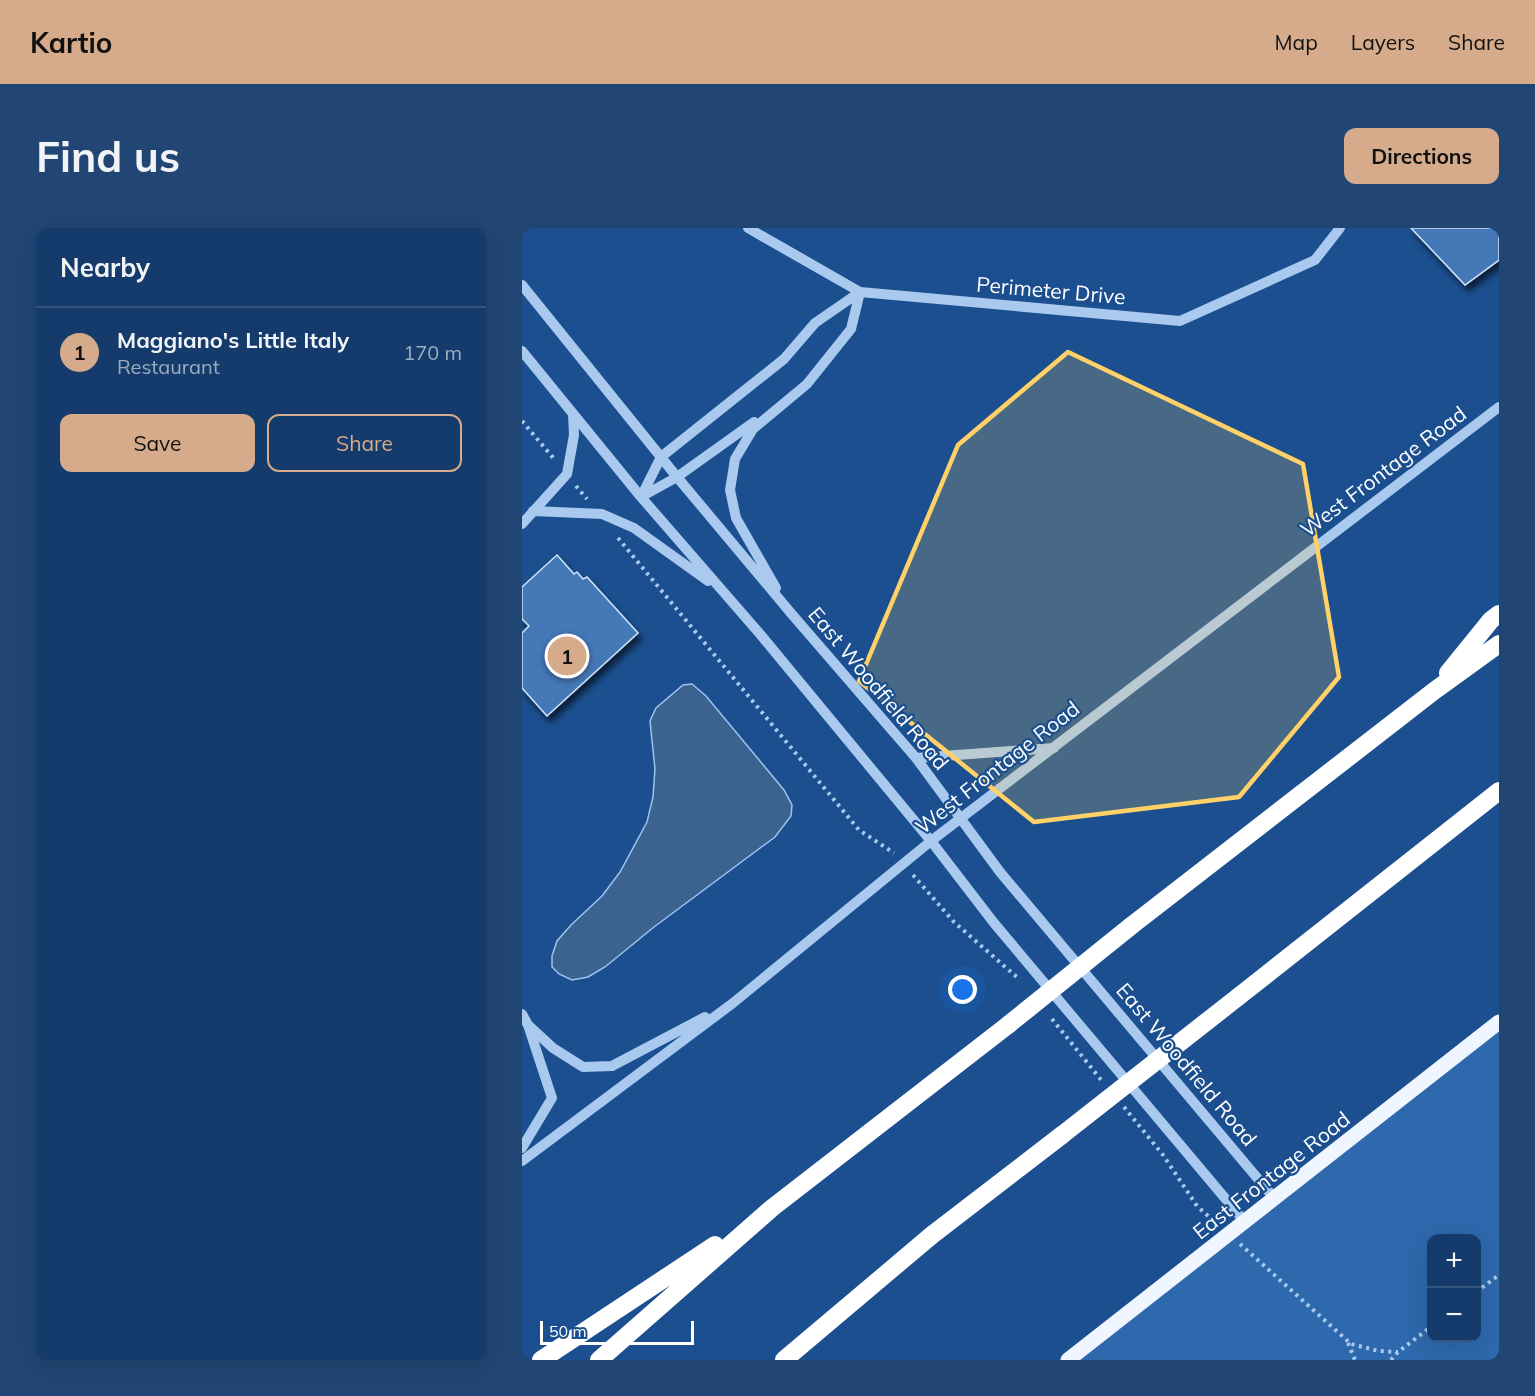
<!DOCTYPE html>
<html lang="en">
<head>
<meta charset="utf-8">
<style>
  :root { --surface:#143b6b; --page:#214673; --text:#f1f3f6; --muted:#9dadc1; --line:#33557e; --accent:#d6ab8b }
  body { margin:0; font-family:Mulish,sans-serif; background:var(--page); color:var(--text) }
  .controls { position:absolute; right:18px; bottom:18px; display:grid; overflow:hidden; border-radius:12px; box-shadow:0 6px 24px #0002 }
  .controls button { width:54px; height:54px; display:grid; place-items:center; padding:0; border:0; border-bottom:2px solid var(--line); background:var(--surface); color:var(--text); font:30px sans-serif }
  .scale { position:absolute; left:18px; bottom:15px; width:154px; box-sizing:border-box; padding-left:6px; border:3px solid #fff; border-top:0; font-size:16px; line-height:21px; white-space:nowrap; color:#fff; -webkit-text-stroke:4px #1b4f8f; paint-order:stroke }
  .you { position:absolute; left:441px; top:762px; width:21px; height:21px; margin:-15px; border:4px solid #fff; border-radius:50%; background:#1a73e8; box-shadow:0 0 0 9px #1a73e833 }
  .badge { display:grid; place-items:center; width:39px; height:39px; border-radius:50%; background:var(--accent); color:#111; font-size:20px; font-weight:700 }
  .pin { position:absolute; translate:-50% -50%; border:3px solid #fff; box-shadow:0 2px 6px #0006 }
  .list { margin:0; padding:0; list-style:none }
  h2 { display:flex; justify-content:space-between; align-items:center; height:78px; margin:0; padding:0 24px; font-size:26px }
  h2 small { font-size:20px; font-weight:400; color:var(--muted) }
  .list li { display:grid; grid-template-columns:39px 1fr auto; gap:18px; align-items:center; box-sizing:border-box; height:90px; padding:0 24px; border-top:2px solid var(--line) }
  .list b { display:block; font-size:22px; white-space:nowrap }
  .list p { margin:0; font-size:20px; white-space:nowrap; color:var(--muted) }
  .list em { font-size:20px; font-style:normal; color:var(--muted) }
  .actions { display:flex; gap:12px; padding:18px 24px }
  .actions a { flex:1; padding:14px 0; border:2px solid var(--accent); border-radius:12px; text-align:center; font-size:21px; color:var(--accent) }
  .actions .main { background:var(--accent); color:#111 }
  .map { position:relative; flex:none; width:977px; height:1132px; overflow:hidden; border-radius:12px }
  header { display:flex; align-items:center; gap:36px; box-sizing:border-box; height:84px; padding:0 30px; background:var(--accent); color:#111 }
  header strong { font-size:28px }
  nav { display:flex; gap:33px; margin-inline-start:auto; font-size:21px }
  .intro { display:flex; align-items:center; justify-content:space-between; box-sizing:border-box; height:144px; padding:0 36px }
  h1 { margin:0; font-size:42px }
  .button { padding:15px 27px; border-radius:12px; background:var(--accent); color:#111; font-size:21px; font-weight:700 }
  main { display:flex; gap:36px; padding:0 36px }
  aside { flex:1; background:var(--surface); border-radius:12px; box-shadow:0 6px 24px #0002 }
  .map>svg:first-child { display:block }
  .green { fill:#2e69ad; fill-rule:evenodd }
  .water { fill:#3c6290; stroke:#9cc4f0; stroke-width:1.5 }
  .building { fill:#4478b7; stroke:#cfe3fa; stroke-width:1.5; filter:url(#shadow) }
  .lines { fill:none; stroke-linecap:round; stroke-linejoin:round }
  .path { stroke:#a9c9ee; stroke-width:4; stroke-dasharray:3 4.5; stroke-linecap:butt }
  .minor { stroke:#a9c9ee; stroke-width:10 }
  .major { stroke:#f0f6ff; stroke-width:15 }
  .highway { stroke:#fff; stroke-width:18 }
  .highway-bridge { stroke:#fff; stroke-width:18 }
  .marked { fill:#ffd166; fill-opacity:0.2; stroke:#ffd166; stroke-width:4.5; stroke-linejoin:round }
  .labels { text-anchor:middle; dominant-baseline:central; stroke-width:4.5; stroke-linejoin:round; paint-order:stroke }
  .street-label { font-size:21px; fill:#fff; stroke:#1b4f8f }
</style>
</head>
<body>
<header>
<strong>Kartio</strong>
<nav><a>Map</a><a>Layers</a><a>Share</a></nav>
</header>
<div class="intro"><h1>Find us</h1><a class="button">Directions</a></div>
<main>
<aside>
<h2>Nearby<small></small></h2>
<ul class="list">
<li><span class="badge">1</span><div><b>Maggiano's Little Italy</b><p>Restaurant</p></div><em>170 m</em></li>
</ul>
<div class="actions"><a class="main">Save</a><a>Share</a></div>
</aside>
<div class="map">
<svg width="977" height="1132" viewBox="0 0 977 1132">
  <defs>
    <filter id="shadow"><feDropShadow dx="3.5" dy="6" stdDeviation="3" flood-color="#0009"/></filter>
  </defs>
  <rect width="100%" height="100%" fill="#1b4f8f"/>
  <path class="green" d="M977 794V1132H544ZM910 1010H954V1110H910Z"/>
  <path class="water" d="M170 456 184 468 262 562 270 577 269 588 253 609 132 699 83 739 66 749 50 752 37 746 30 739V728L35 713 49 697 80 668 98 644 125 594 131 569 133 541 128 493 134 480 161 457Z"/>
  <path class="building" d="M889 0H977V32L943 57Z
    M35 327 52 346 55 344 61 351 65 349 116 405 25 488 0 460V405L7 398 0 391V359Z"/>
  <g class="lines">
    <path class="path" d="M0 193 33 232
      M54 258 65 271
      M96 310 337 602 372 625
      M391 647 432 694 497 751
      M530 791 580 853
      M602 879 641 927 675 978 694 995
      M718 1016 829 1116 857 1123 876 1124
      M954 1064 977 1047
      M826 1115 833 1132
      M869 1132 876 1124 910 1098"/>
    <path class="minor" d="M226 0 338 64 658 93 793 32 818 0
      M0 57 155 249 268 384 394 530 478 644 753 971
      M0 123 119 269 238 406 409 613 472 695 723 994
      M119 269 139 229 262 131 293 95 338 64
      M119 269 155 249 232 194
      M11 283 80 286 112 300 186 353
      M0 296 45 246 52 207 51 186
      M254 360 214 290 208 262 213 231 231 201 285 156 329 101 338 64
      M394 530 532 520
      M0 786 6 797 30 870 0 920
      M6 797 31 820 61 839 90 838 183 789
      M0 933 211 775 409 613 977 179"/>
    <path class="major" d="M546 1132 977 794"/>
    <path class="highway" d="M926 445 969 392 977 386
      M609 698 912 463 977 416
      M716 769 977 563
      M19 1132 193 1017
      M77 1132 250 980 486 797
      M262 1132 410 1007 540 907"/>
    <path class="highway-bridge" d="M486 797 609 698
      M540 907 716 769"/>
  </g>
  <path class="marked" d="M546 124 781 236 817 449 717 569 512 594 337 453 436 217Z"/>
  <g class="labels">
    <g class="street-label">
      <text transform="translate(529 62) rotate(5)">Perimeter Drive</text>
      <text transform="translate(861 243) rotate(-37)">West Frontage Road</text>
      <text transform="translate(357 460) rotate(50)">East Woodfield Road</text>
      <text transform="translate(475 539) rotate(-38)">West Frontage Road</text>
      <text transform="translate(665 836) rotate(50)">East Woodfield Road</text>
      <text transform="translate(749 947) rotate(-38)">East Frontage Road</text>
    </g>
  </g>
</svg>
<div class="controls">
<button>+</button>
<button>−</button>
</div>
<div class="scale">50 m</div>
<div class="you"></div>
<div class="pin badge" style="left:45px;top:428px">1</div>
</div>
</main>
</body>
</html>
